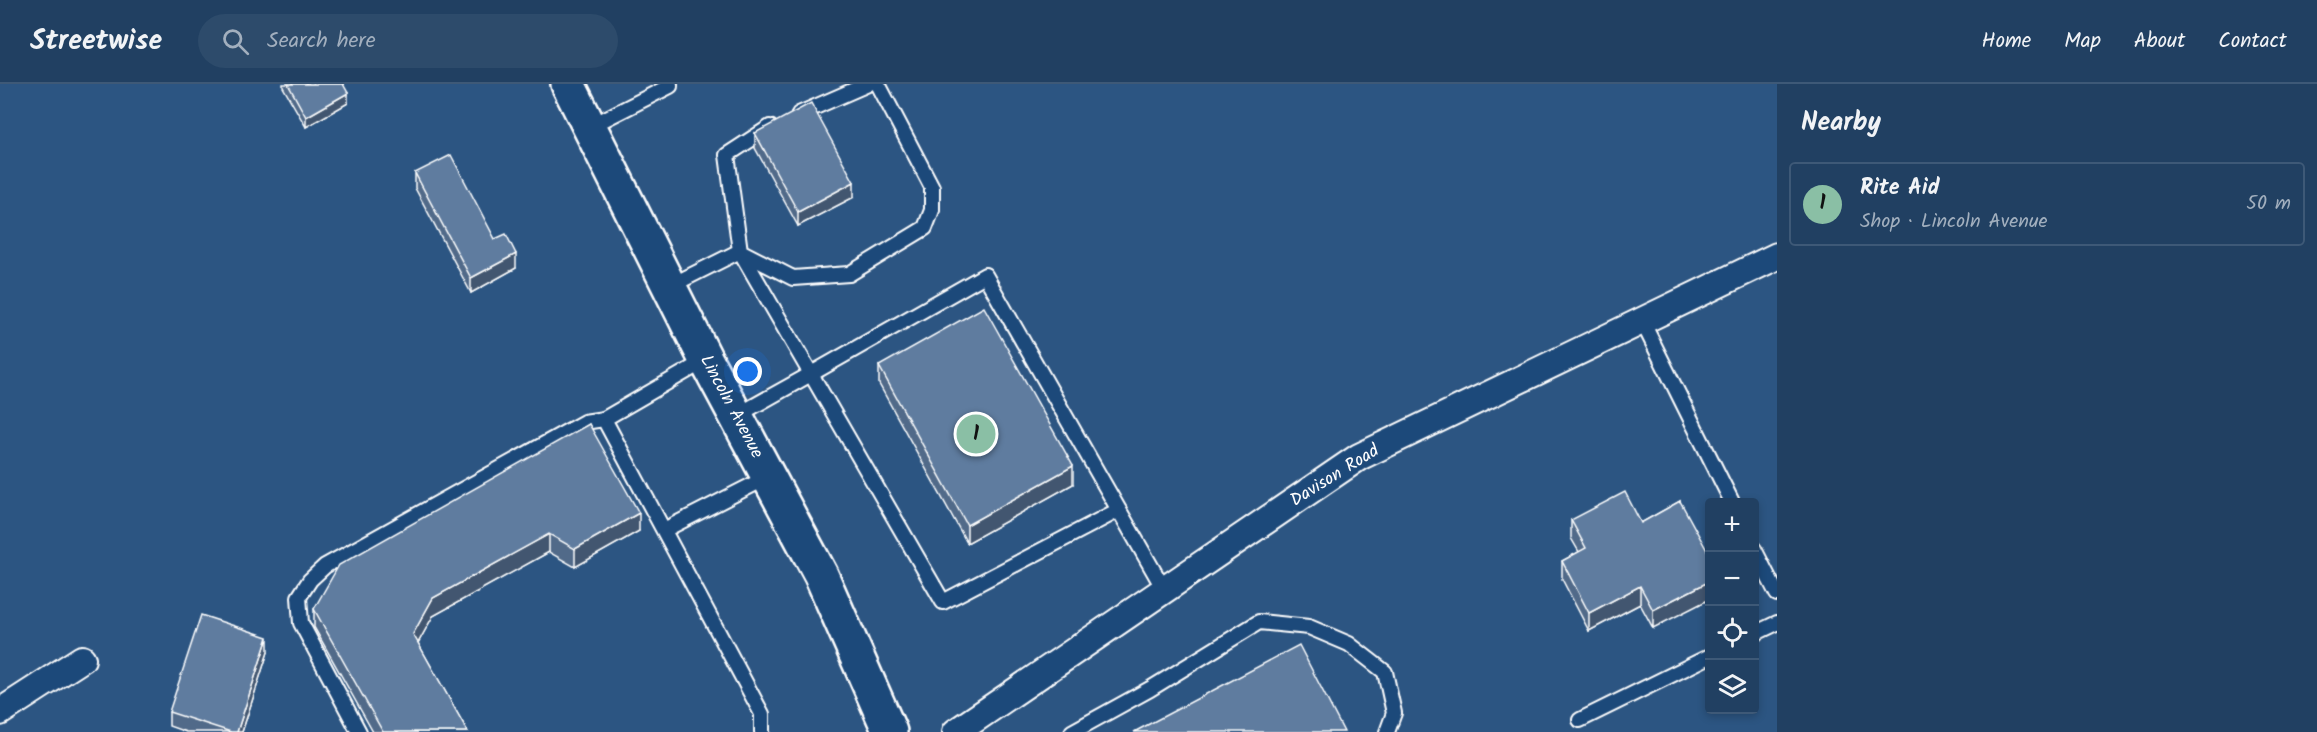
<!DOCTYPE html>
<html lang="en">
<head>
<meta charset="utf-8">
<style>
  :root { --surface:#214062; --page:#2d4b6b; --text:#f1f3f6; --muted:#a2afbe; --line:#3e5977; --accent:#8abfa5 }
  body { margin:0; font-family:Kalam,sans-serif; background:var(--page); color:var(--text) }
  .controls { position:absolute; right:18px; bottom:18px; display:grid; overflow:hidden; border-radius:6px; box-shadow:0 3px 9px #0003 }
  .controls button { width:54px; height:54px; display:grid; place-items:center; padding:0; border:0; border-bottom:2px solid var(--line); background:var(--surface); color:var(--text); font:30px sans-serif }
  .you { position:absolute; left:748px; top:288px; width:21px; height:21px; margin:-15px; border:4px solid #fff; border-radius:50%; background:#1a73e8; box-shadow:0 0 0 9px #1a73e833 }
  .badge { display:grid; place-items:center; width:39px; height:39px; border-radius:50%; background:var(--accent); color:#111; font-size:20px; font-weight:700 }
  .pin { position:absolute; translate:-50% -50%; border:3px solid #fff; box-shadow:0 2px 6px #0006 }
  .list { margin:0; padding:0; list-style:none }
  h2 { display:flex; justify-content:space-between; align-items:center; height:78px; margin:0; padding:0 24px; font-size:26px }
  h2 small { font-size:20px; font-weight:400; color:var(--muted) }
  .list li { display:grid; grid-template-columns:39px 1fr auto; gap:18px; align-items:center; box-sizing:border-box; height:84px; margin:0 12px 12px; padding:0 12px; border:2px solid var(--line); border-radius:6px }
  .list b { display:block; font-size:22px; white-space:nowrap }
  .list p { margin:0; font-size:20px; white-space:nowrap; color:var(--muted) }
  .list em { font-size:20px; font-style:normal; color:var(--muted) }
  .icon { flex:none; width:33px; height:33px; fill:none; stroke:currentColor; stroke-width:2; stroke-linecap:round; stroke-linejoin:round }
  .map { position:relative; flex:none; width:1777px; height:648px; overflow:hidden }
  header { display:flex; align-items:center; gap:36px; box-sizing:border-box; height:84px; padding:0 30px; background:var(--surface); border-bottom:2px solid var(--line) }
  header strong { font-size:28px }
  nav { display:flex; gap:33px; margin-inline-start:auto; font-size:21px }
  .search { width:420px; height:54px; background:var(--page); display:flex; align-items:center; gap:15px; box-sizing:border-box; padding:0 21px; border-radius:33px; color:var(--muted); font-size:22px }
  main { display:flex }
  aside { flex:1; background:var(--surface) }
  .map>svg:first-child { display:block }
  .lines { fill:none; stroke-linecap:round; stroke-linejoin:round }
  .lane-casing { stroke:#fff; stroke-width:18 }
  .street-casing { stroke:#fff; stroke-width:30 }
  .secondary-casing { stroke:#fff; stroke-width:38 }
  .lane { stroke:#1f4a7a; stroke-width:14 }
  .street { stroke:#1f4a7a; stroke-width:26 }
  .secondary { stroke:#1f4a7a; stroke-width:33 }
  .wall { fill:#516b89; stroke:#fff; stroke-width:1.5 }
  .shaded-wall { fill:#42576f; stroke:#fff; stroke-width:1.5 }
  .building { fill:#5e7c9f; stroke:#fff; stroke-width:1.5 }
  .labels { text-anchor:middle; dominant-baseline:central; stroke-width:5; stroke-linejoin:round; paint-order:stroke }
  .street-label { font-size:18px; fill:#fff; stroke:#1f4a7a }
</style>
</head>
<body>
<header>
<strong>Streetwise</strong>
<div class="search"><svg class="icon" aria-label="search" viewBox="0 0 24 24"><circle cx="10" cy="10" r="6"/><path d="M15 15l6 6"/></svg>Search here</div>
<nav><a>Home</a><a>Map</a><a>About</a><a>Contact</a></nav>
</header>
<main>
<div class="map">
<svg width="1777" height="648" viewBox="0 0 1777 648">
  <rect width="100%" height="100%" fill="#2c5582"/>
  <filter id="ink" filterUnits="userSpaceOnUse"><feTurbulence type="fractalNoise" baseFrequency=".0167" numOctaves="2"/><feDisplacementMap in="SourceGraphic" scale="12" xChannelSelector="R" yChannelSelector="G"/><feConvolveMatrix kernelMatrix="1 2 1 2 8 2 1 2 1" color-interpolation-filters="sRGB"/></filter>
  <g filter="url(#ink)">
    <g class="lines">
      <defs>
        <path id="lane" d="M799 30 868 0
          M589 43 670 2V0
          M740 167 793 194 849 190 925 144 932 126V103L878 0
          M670 202 740 167
          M1642 237 1732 418
          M706 276 604 335 762 630V648
          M736 332 811 290 740 167 727 71 770 43
          M1119 426 943 518 811 290 985 191 1165 507
          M664 446 768 393
          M1754 465 1777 510
          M1754 550 1777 539
          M1580 636 1710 572
          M359 648 301 539 299 513 310 496 325 482 584 338 604 335
          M1072 648 1150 605 1259 538 1309 543 1349 560 1385 588 1394 629 1387 648"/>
        <path id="street" d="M0 628 82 575
          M956 648 1359 373 1777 172"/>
        <path id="secondary" d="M568 0 706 276 821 491 890 648"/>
      </defs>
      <use href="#lane" class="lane-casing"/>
      <use href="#street" class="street-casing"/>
      <use href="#secondary" class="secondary-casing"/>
      <use href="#lane" class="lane"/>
      <use href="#street" class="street"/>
      <use href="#secondary" class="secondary"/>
    </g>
    <path class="wall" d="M283 0H343L348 19 306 43 283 3Z
      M755 49 854 113 798 142 755 64Z
      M415 89 495 155 516 184 471 209 415 104Z
      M879 282 1073 400 967 459 879 300Z
      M589 340 639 447 575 483 549 468 433 532 418 559 468 648H373L314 543V525Z
      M1680 417 1653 544 1640 520 1589 547 1562 495V477L1579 468 1571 454V436L1641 439Z
      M268 568 242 648H186L169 642V628Z"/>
    <path class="shaded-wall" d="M348 9V19L306 43V33Z
      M854 98V113L798 142V128Z
      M516 170V184L471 209V194Z
      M1073 382V400L967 459V441Z
      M639 429V447L575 483V465Z
      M549 450V468L433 532 413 568V550L433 514Z
      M1710 497V515L1653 544V526Z
      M1640 502V520L1589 547V529Z
      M268 553V568L242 648H237Z"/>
    <path class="building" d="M288 0H343L348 9 306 33Z
      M811 19 854 98 798 128 755 49Z
      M451 71 495 155 506 150 516 170 471 194 415 89Z
      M984 223 1073 382 967 441 879 282Z
      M589 340 639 429 575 465 549 450 433 514 413 550 468 648H383L314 525 339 481Z
      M1625 408 1641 439 1680 417 1710 472V497L1653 526 1640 502 1589 529 1562 477 1586 464 1571 436Z
      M201 531 268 553 237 648H231L169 628Z
      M1299 561 1344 648H1134Z"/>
  </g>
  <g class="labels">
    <g class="street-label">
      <text transform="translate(731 323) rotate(62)">Lincoln Avenue</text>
      <text transform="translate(1335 392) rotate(-32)">Davison Road</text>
    </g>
  </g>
</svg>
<div class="controls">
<button>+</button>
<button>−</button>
<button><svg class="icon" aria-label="locate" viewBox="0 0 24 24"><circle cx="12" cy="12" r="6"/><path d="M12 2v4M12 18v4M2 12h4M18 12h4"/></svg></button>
<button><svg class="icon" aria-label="layers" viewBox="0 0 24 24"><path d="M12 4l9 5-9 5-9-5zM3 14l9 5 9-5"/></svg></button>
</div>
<div class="you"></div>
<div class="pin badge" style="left:976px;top:350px">1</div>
</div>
<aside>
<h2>Nearby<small></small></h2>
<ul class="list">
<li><span class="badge">1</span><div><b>Rite Aid</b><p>Shop · Lincoln Avenue</p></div><em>50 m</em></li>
</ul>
</aside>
</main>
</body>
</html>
